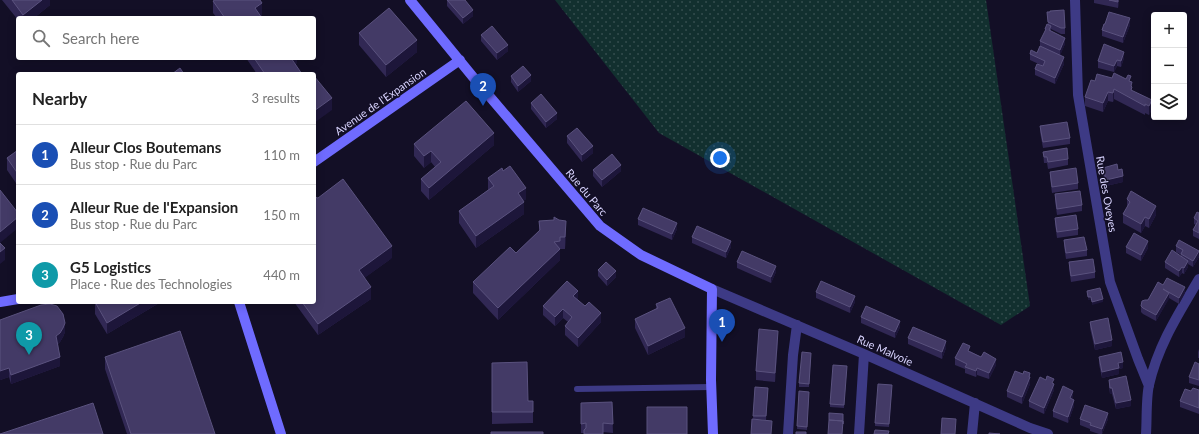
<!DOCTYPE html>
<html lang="en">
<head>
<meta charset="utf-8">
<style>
  :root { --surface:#fff; --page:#f2f2f2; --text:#222; --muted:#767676; --line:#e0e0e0; --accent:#1a73e8 }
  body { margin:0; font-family:Lato,sans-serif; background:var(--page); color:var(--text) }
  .controls { position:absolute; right:12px; top:12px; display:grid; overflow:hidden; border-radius:4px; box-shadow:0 2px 10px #0003 }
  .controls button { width:36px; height:36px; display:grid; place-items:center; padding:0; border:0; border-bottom:1px solid var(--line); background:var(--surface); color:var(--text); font:20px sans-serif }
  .you { position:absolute; left:720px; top:158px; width:14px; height:14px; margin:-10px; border:3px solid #fff; border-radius:50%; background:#1a73e8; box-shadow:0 0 0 6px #1a73e833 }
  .badge { display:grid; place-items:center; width:26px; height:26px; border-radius:50%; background:var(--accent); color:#fff; font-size:13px; font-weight:700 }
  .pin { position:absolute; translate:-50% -33px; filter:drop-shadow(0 1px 2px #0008) }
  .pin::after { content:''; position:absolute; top:21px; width:14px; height:12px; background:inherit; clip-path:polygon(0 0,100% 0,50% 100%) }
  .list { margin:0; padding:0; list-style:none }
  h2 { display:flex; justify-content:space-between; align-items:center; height:52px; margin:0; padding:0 16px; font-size:17px }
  h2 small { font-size:13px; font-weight:400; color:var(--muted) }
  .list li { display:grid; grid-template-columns:26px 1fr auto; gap:12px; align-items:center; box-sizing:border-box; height:60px; padding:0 16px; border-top:1px solid var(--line) }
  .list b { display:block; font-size:15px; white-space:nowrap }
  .list p { margin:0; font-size:13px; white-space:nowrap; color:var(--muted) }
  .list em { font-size:13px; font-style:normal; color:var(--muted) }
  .icon { flex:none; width:22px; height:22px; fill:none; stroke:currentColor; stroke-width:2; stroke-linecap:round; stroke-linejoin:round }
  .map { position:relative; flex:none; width:1199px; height:434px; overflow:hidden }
  .search { position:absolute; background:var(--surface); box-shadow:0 2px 10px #0003; left:16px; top:16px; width:300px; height:44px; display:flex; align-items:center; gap:10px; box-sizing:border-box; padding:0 14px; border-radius:4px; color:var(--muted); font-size:15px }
  .panel { position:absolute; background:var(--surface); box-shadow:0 2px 10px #0003; left:16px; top:72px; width:300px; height:232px; border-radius:4px }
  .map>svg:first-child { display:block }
  .grass { fill:url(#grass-dots) }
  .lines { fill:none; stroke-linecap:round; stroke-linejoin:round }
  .lane { stroke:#3d3a85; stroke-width:6 }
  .street { stroke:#3d3a85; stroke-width:10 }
  .secondary { stroke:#6f6bff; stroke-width:10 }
  .wall { fill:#312854 }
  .shaded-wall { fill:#1d163a }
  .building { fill:#433a66; stroke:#5a527e }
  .labels { text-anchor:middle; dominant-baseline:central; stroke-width:3; stroke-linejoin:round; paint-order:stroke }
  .street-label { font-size:11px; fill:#d9d4ff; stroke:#130f26 }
</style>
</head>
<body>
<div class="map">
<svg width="1199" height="434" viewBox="0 0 1199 434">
  <defs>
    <pattern id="grass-dots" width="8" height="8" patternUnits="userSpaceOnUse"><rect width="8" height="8" fill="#12302f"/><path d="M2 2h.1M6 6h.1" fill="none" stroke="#344d4e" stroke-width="1.8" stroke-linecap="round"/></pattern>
  </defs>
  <rect width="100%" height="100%" fill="#130f26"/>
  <path class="grass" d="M555 0H986L1030 306 1001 325 659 133Z"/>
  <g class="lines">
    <path class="lane" d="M577 389 711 387"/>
    <path class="street" d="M1075 0 1078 95 1110 282 1138 359 1149 386
      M712 289 864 354 1030 428 1048 434
      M788 434 793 355 797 325
      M859 434 864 354
      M972 434 975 403
      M1146 434C1147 419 1146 398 1149 385 1158 345 1179 313 1199 279"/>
    <path class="secondary" d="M410 0 473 77 600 226 641 255 712 289 711 380 713 434
      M314 162 460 60
      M0 302 18 299
      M239 302 281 434"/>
  </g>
  <path class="wall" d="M2 0H50V5L34 18H18V20Z
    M447 0H465L473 16 463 24 447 6Z
    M1094 0H1119L1118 8 1094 3Z
    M213 1 262 15 261 16 262 18H217L213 13Z
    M1047 12 1065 28V34H1061L1051 29V31L1065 44 1060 55 1064 64 1055 84 1035 75V69L1043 66 1030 60V54L1037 53 1040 46V41L1045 32V29L1048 24Z
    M1105 24 1130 25 1123 43 1102 36V30Z
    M359 33 417 52 386 77 359 45Z
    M481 35 508 51 497 60 481 41Z
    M246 58H297V63L295 64 302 74H257Z
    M1124 58 1121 67 1117 66 1114 72 1098 68V61Z
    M511 76 531 81 518 92 511 82Z
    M1112 78 1131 82 1132 91 1152 100V109L1149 115 1145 113V115L1114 99 1113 102 1108 101 1103 112 1085 106V97L1095 81Z
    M531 103 557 119 546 128 531 109Z
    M1040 126 1070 138V144L1043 148 1040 132Z
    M567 136 593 153 582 162 567 143Z
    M414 144 494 145 429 200 421 191V179L435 167 431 162 424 168 414 156Z
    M18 150V186L7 170V158Z
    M1043 152 1068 159V165L1048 169 1047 163H1044Z
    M1103 168 1118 170 1123 182 1106 186 1103 174Z
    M593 170 621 171 602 187 593 176Z
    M1050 172 1078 183V189L1052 193 1050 178Z
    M488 178 526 199 523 201 524 214 476 248 459 223V211L488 190Z
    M1055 194 1082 205V211L1057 215 1055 201Z
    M1127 199 1156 215 1149 228 1145 226 1141 233 1123 223V214L1127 208Z
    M1199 213V239L1193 236V230L1196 225 1194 224V218Z
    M1055 218 1078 229V235L1057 238 1055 224Z
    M638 219 677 229 672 240 638 225Z
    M539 221 566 232 565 249H560V260L498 320 473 293V282L516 253 539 231Z
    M692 237 731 247 726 258 692 243Z
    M1064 240 1087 250V256L1066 259 1064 246Z
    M1176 246 1199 257 1193 267 1188 264V267L1184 274 1182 273 1179 277 1165 268V262L1181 256V255L1176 252Z
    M1126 247 1148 248 1141 261 1126 253Z
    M392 258 364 278 371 299 318 335 294 302H314Z
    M737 262 776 272 771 283 737 268Z
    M1069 262 1095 272V278L1071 282 1069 269Z
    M598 270 616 277 607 286 598 276Z
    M1163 285 1185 293 1179 304 1169 298 1156 321 1143 314 1141 312V306Z
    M816 292 855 302 850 313 816 298Z
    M578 300 601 322 578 347 565 335V326L568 322 563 318 555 326 543 315V306Z
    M95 302H161L107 334 95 314Z
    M656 304 685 337 648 355 635 328V319L656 309Z
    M41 305 65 332 63 337 60 342 58 344 60 366 11 384 9 377 0 380Z
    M861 317 900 327 895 338 861 323Z
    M1090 322 1112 346 1095 350 1090 328Z
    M908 338 946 348 942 359 908 344Z
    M778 340 775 382 756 380V371Z
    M1199 349V358H1198V352Z
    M970 351 996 365 989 379 977 375 976 377 965 373V369L955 365V358Z
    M811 353 809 387H799V383Z
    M105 357 215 434H127L105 369Z
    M1099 357 1123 368 1119 369V374L1102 378 1099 364Z
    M492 363 528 401H533V423L492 424Z
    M1199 364V386L1189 383V377Z
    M847 366 844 408 830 407V404Z
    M1030 373V384L1022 404 1007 397V391L1023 374Z
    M1109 380 1131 406 1116 409 1112 394H1110L1109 386Z
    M1054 383V390L1044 414 1029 407V401Z
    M755 387 768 388 766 420 753 419Z
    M892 388 889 427 875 426V423Z
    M1199 390V414L1180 407V401L1191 391Z
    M799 391 809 392 807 430 797 429Z
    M1073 397 1072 399 1074 406 1068 423 1053 417V411Z
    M612 402 613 433 603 432V434H584V433H581V403Z
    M1080 419H1108L1102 434H1099L1090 431V429L1080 425Z"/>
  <path class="shaded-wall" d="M42 0H50V5L34 18H23V15Z
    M1118 0H1119L1118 8Z
    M262 3V15L258 18 255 8Z
    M473 10V16L463 24V18Z
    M1130 18V25L1123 43V37Z
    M1065 38V44L1060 56V50Z
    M417 40V52L386 77V65Z
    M508 45V51L497 60V53Z
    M1124 52V58L1121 67V61Z
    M1064 57V64L1055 84V78Z
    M289 58H297V63L289 67Z
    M1117 60V66L1114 72V66Z
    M531 75V81L518 92V86Z
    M1114 89V99L1113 102V93Z
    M1108 92V101L1103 112V103Z
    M332 98V110L314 123V111Z
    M1152 100V109L1149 115V106Z
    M557 113V119L546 128V122Z
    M494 133V145L429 200V188Z
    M593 146V153L582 162V155Z
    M431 151V162L424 168V156Z
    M621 165V171L602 187V180Z
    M1123 176V182L1106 186V180Z
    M526 188V199L518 205V193Z
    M524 202V214L476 248V236Z
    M1156 206V215L1149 228V219Z
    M18 217V228L0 243V232Z
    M1145 217V226L1141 233V224Z
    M566 221V232L565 249V237Z
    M677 223V229L672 240V234Z
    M731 241V247L726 258V252Z
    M1148 241V248L1141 261V255Z
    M392 246V258L359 282V270Z
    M5 248V260L0 264V252Z
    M560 249V260L498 320V308Z
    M1199 251V257L1193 267V261Z
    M1188 261V267L1184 274V268Z
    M776 266V272L771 283V277Z
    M1182 267V273L1179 277V271Z
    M616 271V277L607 286V280Z
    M371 287V299L318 335V324Z
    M1185 287V293L1179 304V298Z
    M578 291V300L573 305V296Z
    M1169 293V299L1156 321V315Z
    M855 296V302L850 313V307Z
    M1088 297H1091V300H1088Z
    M1103 299V302L1092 305V302Z
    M142 302H161L107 334V323Z
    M563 309V318L555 326V317Z
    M601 313V322L578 347V338Z
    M900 321V327L895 338V332Z
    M65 323V332L63 337 60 342 56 345V336Z
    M685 328V337L648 355V346Z
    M778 331V340L775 382V373Z
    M1112 340V346L1095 350V344Z
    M946 341V348L942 359V352Z
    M60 357V366L11 384V375Z
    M996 359V365L989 379V373Z
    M1123 362V368L1119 369V374L1102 378V372L1118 363Z
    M9 368V377L0 380V371Z
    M977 368V375L976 377V371Z
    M1030 373V384L1022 404V397Z
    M1054 384V390L1044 414V408Z
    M1110 388H1112V394H1110Z
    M1073 391V397L1070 404V398Z
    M1074 400V406L1068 423V417Z
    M1131 400V406L1116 409V403Z
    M1108 413V419L1102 434V429Z"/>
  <path class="building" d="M12 0H42L23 15Z
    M215 0H260L262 3 255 8 262 18H225L213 1Z
    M447 0H465L473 10 463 18Z
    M1109 0H1118V2Z
    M389 8 417 40 386 65 359 33Z
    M1064 10 1065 28H1061L1048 22 1047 12H1050V11Z
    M1109 12 1130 18 1123 37 1102 30 1104 24H1105Z
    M1047 24 1051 26 1049 30 1065 38 1060 50 1040 41 1046 29H1045Z
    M492 26 508 45 497 53 481 35Z
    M1104 44 1124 52 1121 61 1117 60 1114 66 1098 61Z
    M1040 46 1064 57 1055 78 1035 69 1037 64 1043 66 1045 61 1030 54 1031 50 1037 53Z
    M254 58H291L302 74H265Z
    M523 66 531 75 518 86 511 76Z
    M180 68 184 74H172Z
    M1114 73 1126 79 1128 75 1131 76 1129 81 1132 82 1131 86 1132 87 1131 90 1152 100 1149 106 1145 104V106L1114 89 1113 93 1108 92 1103 103 1085 97 1091 80 1095 81 1097 74 1112 78Z
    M314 76 332 98 314 111Z
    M541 94 557 113 546 122 531 103Z
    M466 101 494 133 429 188 421 179 441 162 431 151 424 156 414 144Z
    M1067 122 1070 138 1043 142 1040 126Z
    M577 128 593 146 582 155 567 136Z
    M1067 148 1068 159 1048 162 1047 157H1044L1043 152Z
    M18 150V174L7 158Z
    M612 154 621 165 602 180 593 170Z
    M1117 164 1118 170 1122 169 1123 176 1106 180 1103 168Z
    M510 166 526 188 518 193 524 202 476 236 459 211 494 186 488 178 502 168 503 171Z
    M1076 168 1078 183 1052 187 1050 172Z
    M343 179 392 246 359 270 371 287 318 324 302 302H314V197L318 198Z
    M0 190 18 213V217L0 232Z
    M1080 191 1082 205 1057 209 1055 194Z
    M1131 191 1156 206 1149 219 1145 217 1141 224 1123 214 1130 202 1127 199Z
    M643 208 677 223 672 234 638 219Z
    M1197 212 1199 213V233L1193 230 1198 221 1194 218Z
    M1076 215 1078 229 1057 232 1055 218Z
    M554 217 559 220 566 221 565 237H560V241L554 242 560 249 498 308 473 282 510 247 516 253 540 230 539 221 554 220Z
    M697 226 731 241 726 252 692 237Z
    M1134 233 1148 241 1141 255 1126 247Z
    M1084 237 1087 250 1066 253 1064 240Z
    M1179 240 1199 251 1193 261 1181 254 1183 250 1176 246Z
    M0 243 5 248 0 252Z
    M1172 250 1188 261 1184 268 1182 267 1179 271 1165 262Z
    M742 251 776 266 771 277 737 262Z
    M1093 259 1095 272 1071 276 1069 262Z
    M606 262 616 271 607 280 598 270Z
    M1167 278 1185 287 1179 298 1163 289 1169 293 1156 315 1143 308 1141 306 1142 301 1145 300H1148L1158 282 1163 285Z
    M567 281 578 291 573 296 585 306 589 302 601 313 578 338 565 326 572 317 563 309 555 317 543 306Z
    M821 281 855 296 850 307 816 292Z
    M1100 288 1103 299 1092 302 1091 297H1088L1087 291Z
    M670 298 685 328 648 346 635 319 658 308 656 304Z
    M95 302H142L107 323Z
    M50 304 57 306 63 314 65 323 63 328 60 333 56 336 60 357 11 375 9 368 0 371V320L41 305Z
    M866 306 900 321 895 332 861 317Z
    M1108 318 1112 340 1095 344 1090 322Z
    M913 327 946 341 942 352 908 338Z
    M759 329 778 331 775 373 756 371Z
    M180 331 215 434H131L105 357Z
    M963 343 970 346 968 351 981 357 984 352 996 359 989 373 977 368 976 371 965 367 967 364 955 358Z
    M802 352 811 353 809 384 799 383Z
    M1121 352 1123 362 1118 363 1119 368 1102 372 1099 357Z
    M527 362 528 401H533V412H492V363Z
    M1195 362 1199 364V380L1189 377Z
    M833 365 847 366 844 405 830 404Z
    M1015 371 1023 374 1024 371 1030 373 1029 377H1030L1022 397 1007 391Z
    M1047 376 1054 379 1052 383 1054 384 1044 408 1029 401 1040 377 1046 380Z
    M1126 376 1131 400 1116 403 1112 388H1110L1109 380Z
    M878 384 892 385 889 424 875 423Z
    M1063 386 1073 391 1070 398 1074 400 1068 417 1053 411Z
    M755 387 768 388 766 416H753Z
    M1193 388 1199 390V408L1180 401 1185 389 1191 391Z
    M799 391 809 392 807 427 797 426Z
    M612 402 613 424 603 423V434H584V430L586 428V423L581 424V403Z
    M93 403 103 434H0Z
    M1085 405 1108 413 1102 429 1090 425 1091 423 1080 419Z
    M647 407H687V434H647Z
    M829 413 843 414V424V421L829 420Z
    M942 418 956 419 955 434H941Z
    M752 419 772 421 771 434H751Z
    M829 420 843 421 842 434H828Z
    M875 430 889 431 888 434H874Z
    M491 432H543V434H491Z
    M796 432H806V434H796Z
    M989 433 1000 434H989Z"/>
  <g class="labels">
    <g class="street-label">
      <text transform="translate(380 101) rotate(-35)">Avenue de l'Expansion</text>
      <text transform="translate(587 192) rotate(50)">Rue du Parc</text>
      <text transform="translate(1107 194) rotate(80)">Rue des Oveyes</text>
      <text transform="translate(885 350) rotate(24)">Rue Malvoie</text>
    </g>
  </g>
</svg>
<div class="controls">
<button>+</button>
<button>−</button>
<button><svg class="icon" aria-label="layers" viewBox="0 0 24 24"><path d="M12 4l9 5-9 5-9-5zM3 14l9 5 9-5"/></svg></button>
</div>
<div class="you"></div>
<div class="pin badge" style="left:722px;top:342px;background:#1a4fb4">1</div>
<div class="pin badge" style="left:483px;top:106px;background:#1a4fb4">2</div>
<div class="pin badge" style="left:29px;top:355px;background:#0f9aa8">3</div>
<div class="search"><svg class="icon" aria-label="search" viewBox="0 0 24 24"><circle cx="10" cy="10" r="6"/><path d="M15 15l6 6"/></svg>Search here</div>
<section class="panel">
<h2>Nearby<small>3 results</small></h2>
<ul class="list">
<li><span class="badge" style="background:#1a4fb4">1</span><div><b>Alleur Clos Boutemans</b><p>Bus stop · Rue du Parc</p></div><em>110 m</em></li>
<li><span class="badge" style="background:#1a4fb4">2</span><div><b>Alleur Rue de l'Expansion</b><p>Bus stop · Rue du Parc</p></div><em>150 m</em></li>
<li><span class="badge" style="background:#0f9aa8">3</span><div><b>G5 Logistics</b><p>Place · Rue des Technologies</p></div><em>440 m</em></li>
</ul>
</section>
</div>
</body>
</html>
